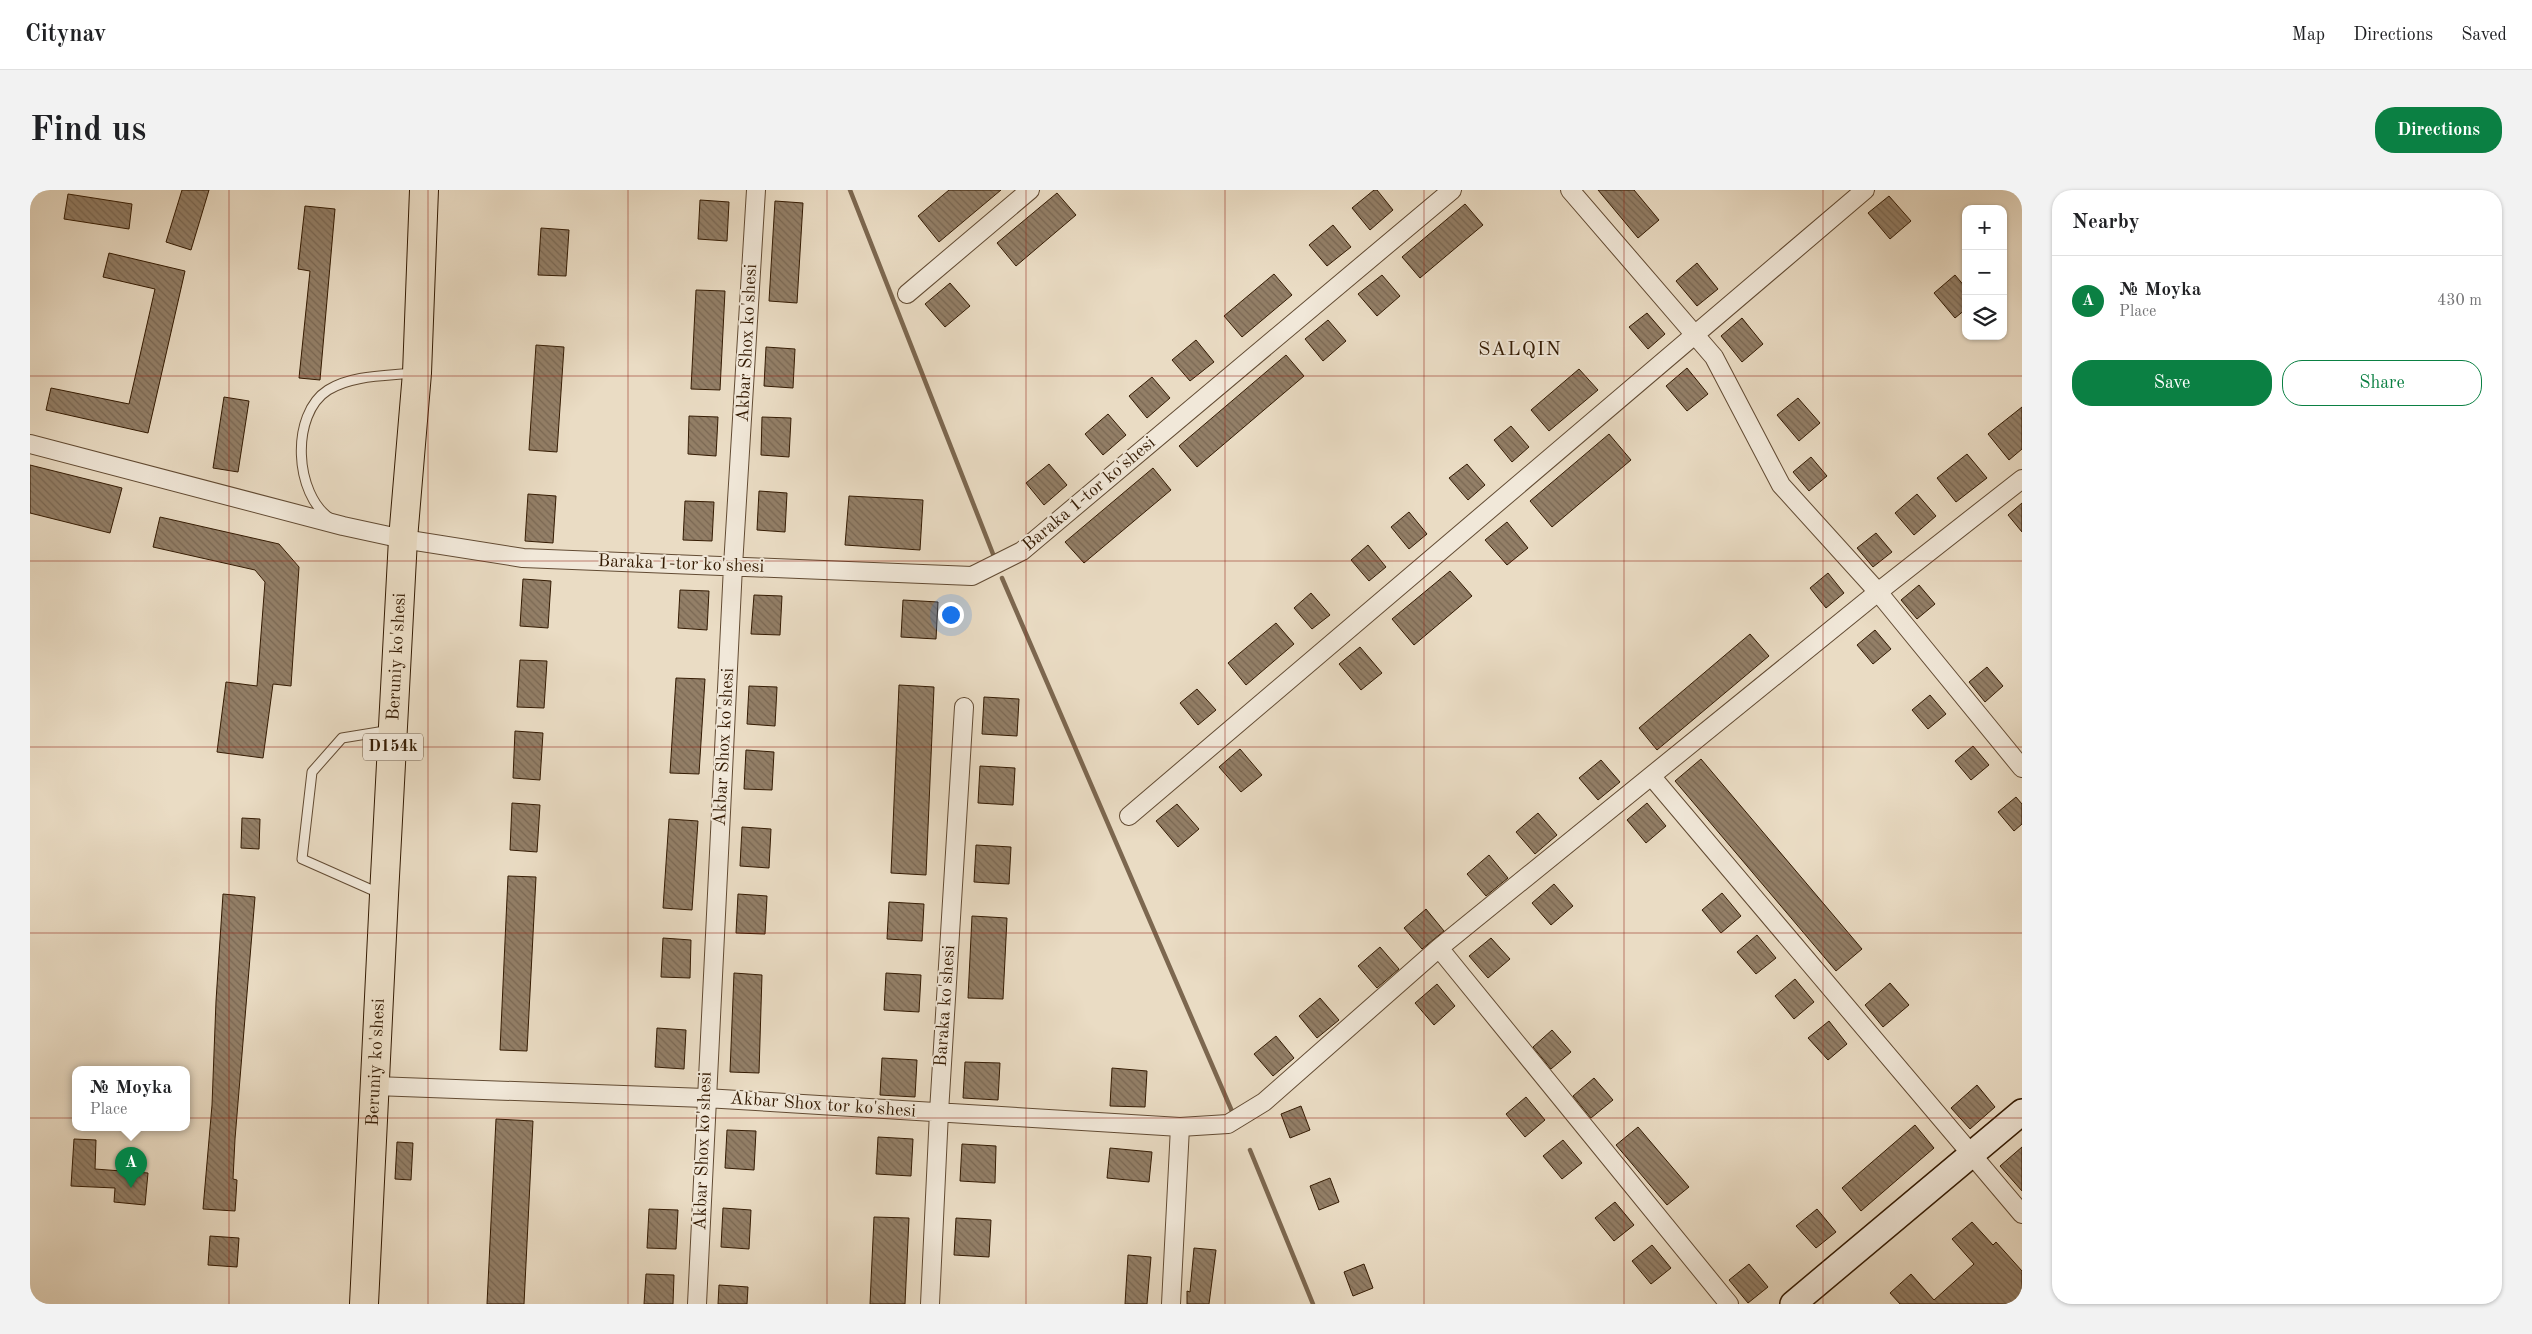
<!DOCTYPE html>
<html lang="en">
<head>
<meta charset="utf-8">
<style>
  :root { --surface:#fff; --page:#f2f2f2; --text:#202124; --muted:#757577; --line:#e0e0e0; --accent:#0b8043 }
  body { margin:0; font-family:"Old Standard TT",serif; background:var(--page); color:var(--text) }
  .controls { position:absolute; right:15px; top:15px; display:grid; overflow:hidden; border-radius:10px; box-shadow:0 1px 4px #0004 }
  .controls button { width:45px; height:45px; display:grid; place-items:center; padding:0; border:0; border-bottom:1px solid var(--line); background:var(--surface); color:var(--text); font:25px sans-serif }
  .you { position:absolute; left:920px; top:424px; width:18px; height:18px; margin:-12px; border:4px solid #fff; border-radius:50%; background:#1a73e8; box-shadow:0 0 0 8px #1a73e833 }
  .badge { display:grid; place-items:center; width:32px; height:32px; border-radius:50%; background:var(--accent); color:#fff; font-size:16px; font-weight:700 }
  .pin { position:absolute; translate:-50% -41px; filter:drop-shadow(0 1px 2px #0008) }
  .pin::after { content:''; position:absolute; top:26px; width:18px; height:15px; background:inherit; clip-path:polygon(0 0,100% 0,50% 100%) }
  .popup { position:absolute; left:42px; top:876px; width:118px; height:65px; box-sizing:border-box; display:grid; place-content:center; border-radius:10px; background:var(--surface); filter:drop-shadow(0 1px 4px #0005); font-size:16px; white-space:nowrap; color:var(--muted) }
  .popup b { font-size:19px; color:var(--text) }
  .popup::after { content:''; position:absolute; left:50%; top:100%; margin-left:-10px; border:10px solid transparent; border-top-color:var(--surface) }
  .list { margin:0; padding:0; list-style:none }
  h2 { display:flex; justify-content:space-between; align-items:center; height:65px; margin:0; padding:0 20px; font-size:21px }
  h2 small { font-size:16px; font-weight:400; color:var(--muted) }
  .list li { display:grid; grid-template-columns:32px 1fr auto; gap:15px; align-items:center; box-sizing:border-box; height:90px; padding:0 20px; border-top:1px solid var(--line) }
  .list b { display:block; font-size:19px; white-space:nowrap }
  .list p { margin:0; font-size:16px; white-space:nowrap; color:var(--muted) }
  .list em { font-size:16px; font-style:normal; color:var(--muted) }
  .actions { display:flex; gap:10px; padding:15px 20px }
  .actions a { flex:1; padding:11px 0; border:1px solid var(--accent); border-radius:20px; text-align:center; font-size:18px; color:var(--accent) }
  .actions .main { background:var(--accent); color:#fff }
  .icon { flex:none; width:28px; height:28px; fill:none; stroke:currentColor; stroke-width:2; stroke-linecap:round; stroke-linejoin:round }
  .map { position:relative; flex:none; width:1992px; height:1114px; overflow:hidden; border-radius:20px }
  header { display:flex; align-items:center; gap:30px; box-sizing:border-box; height:70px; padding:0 25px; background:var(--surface); border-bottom:1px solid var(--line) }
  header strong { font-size:24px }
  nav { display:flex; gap:28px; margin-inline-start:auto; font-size:18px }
  .intro { display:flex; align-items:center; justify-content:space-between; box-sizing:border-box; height:120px; padding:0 30px }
  h1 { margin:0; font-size:35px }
  .button { padding:12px 22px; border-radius:20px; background:var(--accent); color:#fff; font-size:18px; font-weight:700 }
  main { display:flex; gap:30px; padding:0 30px }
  aside { flex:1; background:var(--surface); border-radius:20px; box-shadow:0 1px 4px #0004 }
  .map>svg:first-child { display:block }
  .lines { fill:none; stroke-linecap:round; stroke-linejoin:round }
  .stream { stroke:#7c674f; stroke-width:4.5 }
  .building { fill:url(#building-back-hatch); stroke:#341b03 }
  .lane-casing { stroke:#624b33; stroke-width:11 }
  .street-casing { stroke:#624b33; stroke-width:20 }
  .secondary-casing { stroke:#341b03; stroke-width:28 }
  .primary-casing { stroke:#341b03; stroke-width:30 }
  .lane { stroke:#f1e8d9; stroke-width:9 }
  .street { stroke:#f1e8d9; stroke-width:18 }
  .secondary { stroke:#f1e8d9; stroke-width:25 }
  .primary { stroke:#eadcc4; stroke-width:28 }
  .grid { fill:none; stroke:#8f2418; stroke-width:1; stroke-opacity:0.55 }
  .labels { text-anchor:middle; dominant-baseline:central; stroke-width:4; stroke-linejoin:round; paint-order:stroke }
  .shield { fill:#f1e8d9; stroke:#6d5843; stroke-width:1 }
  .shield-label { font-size:16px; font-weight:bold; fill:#341b03 }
  .street-label { font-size:18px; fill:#341b03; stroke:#f1e8d9 }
  .quarter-label { font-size:20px; letter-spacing:1px; fill:#341b03; stroke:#f1e8d9 }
</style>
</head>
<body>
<header>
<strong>Citynav</strong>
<nav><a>Map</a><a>Directions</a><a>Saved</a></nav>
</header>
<div class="intro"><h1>Find us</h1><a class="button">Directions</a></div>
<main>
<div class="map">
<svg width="1992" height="1114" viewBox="0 0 1992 1114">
  <defs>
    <pattern id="building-back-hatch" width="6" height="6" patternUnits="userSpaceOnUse" patternTransform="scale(1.25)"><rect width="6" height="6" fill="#937f67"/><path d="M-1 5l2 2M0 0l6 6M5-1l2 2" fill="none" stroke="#796753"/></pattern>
  </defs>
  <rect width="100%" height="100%" fill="#eadcc4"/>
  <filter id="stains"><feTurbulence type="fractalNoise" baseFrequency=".004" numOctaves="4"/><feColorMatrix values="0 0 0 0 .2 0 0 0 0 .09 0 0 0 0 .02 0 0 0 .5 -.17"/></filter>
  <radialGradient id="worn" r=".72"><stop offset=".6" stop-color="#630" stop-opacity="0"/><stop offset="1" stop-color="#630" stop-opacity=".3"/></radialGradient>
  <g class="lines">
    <path class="stream" d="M820 0 963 364
      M972 388 1204 926
      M1220 960 1283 1114"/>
  </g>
  <path class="building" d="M152 0H179L161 60 136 52Z
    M919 0H971L909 52 888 26Z
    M1344 0H1347L1363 20 1340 40 1322 18Z
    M1568 0H1604L1629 30 1608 48Z
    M1027 3 1046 25 986 76 967 53Z
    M38 4 102 14 99 39 34 29Z
    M1859 6 1881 31 1860 49 1838 23Z
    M670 10 699 12 697 51 668 49Z
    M745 11 773 13 767 113 739 111Z
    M1435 14 1453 35 1390 88 1372 67Z
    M275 16 305 19 290 190 269 188 280 81 268 79Z
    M1303 35 1321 57 1297 76 1279 55Z
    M511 38 539 40 536 86 508 85Z
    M79 63 155 81 118 243 16 220 21 198 99 214 125 99 73 87Z
    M1667 73 1688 99 1667 116 1646 91Z
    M1244 84 1262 105 1212 147 1194 126Z
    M1352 85 1370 106 1347 126 1328 104Z
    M1925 85 1936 98V119L1925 128 1904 103Z
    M920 93 940 116 915 137 895 114Z
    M666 100 695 101 690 200 661 199Z
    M1617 123 1635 144 1618 159 1599 137Z
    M1712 128 1733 154 1712 172 1691 146Z
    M1298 130 1316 151 1293 171 1275 149Z
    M1166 150 1184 172 1160 191 1142 170Z
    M506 155 534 157 527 262 499 260Z
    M736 157 765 159 763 198 734 196Z
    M1256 165 1274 186 1167 277 1149 256Z
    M1657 178 1678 204 1657 221 1636 196Z
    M1549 179 1568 200 1519 241 1501 220Z
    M1122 187 1140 208 1117 228 1099 206Z
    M194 207 219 211 208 282 183 278Z
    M1768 208 1790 233 1769 251 1747 225Z
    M1992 217V259L1979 270 1958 244Z
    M1078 224 1096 245 1073 265 1055 244Z
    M659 226 688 227 686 266 658 264Z
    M732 227 761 228 759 267 731 265Z
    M1481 236 1499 257 1482 272 1464 250Z
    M1579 244 1601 270 1522 337 1500 311Z
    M1937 264 1957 288 1926 312 1907 288Z
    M1781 267 1797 286 1779 301 1763 282Z
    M1019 274 1037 295 1014 315 996 293Z
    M1437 274 1455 295 1438 310 1419 288Z
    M0 275 92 298 80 343 0 323Z
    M1123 278 1141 300 1054 373 1035 352Z
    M729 301 757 303 755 342 727 340Z
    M498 304 526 306 523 353 495 351Z
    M1887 304 1906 326 1884 345 1865 323Z
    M819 306 893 310 890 360 815 355Z
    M655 311 684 312 682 351 653 350Z
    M1992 313V342L1978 325Z
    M1379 322 1397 344 1379 359 1361 337Z
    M130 327 249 354 269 377 261 496 243 494 233 568 187 562 196 492 227 496 235 392 225 380 123 357Z
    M1477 332 1498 358 1477 375 1455 350Z
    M1846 343 1862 362 1843 377 1827 358Z
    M1338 355 1356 377 1339 391 1321 370Z
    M1420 381 1442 406 1384 455 1362 429Z
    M1798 383 1814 403 1796 418 1780 398Z
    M493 389 521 391 518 438 490 436Z
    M1889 395 1905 414 1887 429 1871 410Z
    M650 400 679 401 677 440 648 438Z
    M1281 403 1300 425 1282 439 1264 418Z
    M724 405 752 406 750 445 721 444Z
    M873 410 908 412 906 449 871 447Z
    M1246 433 1264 454 1216 495 1198 473Z
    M1845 440 1861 459 1843 474 1827 455Z
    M1720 444 1739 466 1627 560 1609 538Z
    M1330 457 1352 483 1331 500 1309 474Z
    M490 470 517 471 514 518 487 517Z
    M1957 477 1973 496 1955 512 1939 492Z
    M646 488 675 489 669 584 640 583Z
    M869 495 904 497 896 685 861 683Z
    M719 496 747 497 745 536 717 534Z
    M1167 499 1186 520 1168 535 1150 513Z
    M1900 505 1916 524 1898 539 1882 520Z
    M954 507 989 509 987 546 952 544Z
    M485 541 513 543 510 590 483 588Z
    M1943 556 1959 575 1941 590 1925 571Z
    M1210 559 1232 585 1211 602 1189 577Z
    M716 560 744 562 742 600 714 599Z
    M1671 569 1832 759 1806 781 1645 591Z
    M1571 570 1590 592 1568 610 1549 588Z
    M950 576 985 578 983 615 948 613Z
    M1986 607 1992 614V634L1984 641 1968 622Z
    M482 613 510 615 507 662 480 660Z
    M1617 613 1636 636 1616 653 1597 630Z
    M1147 614 1169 639 1148 657 1126 631Z
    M1508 623 1527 645 1505 664 1486 642Z
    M212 628 230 629 229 659 211 658Z
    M639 629 668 631 662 720 633 718Z
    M712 637 741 639 739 678 710 676Z
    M946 655 981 657 979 694 944 692Z
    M1459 665 1478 688 1456 706 1437 684Z
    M478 686 506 687 497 861 470 860Z
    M1524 694 1543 716 1521 735 1502 713Z
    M1692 703 1711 726 1691 743 1672 720Z
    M193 704 225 707 205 949 203 989 207 990 205 1021 173 1019 182 915 186 811Z
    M708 704 737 706 735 744 706 743Z
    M859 712 894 714 892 751 857 749Z
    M1396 719 1414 741 1392 759 1374 738Z
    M942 726 977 728 973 809 938 808Z
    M1727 745 1746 768 1726 784 1707 762Z
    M633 748 661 750 660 788 631 787Z
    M1461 748 1480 769 1458 788 1439 766Z
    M1350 757 1369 779 1347 798 1328 776Z
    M704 783 732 785 729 883 700 882Z
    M856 783 891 785 889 822 854 820Z
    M1765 789 1784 812 1764 829 1745 806Z
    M1860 793 1879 815 1853 837 1835 815Z
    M1407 794 1425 816 1404 835 1385 813Z
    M1290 808 1309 830 1287 848 1269 826Z
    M1799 831 1817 854 1798 870 1778 848Z
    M627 838 656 840 654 879 625 877Z
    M1522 840 1541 862 1521 879 1503 857Z
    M1246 846 1264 868 1243 886 1224 864Z
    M852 868 887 870 885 907 850 905Z
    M935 872 970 873 968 910 933 908Z
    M1082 878 1117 881 1115 917 1080 916Z
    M1564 888 1583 910 1561 928 1543 906Z
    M1947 895 1965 917 1940 939 1921 918Z
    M1496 907 1515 930 1495 947 1476 924Z
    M1271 916 1280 940 1260 948 1251 924Z
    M466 929 503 931 494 1114H457Z
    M1885 935 1904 958 1831 1021 1812 998Z
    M1608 937 1659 997 1637 1015 1586 955Z
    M697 940 726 941 724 980 695 978Z
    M848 947 883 949 881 986 846 984Z
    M44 949 66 950 65 979 118 983 115 1015 84 1012 85 998 41 996Z
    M1533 950 1552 973 1532 989 1513 966Z
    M367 952 383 953 381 990 365 989Z
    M932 954 966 956 965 993 930 991Z
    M1992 957V1001L1970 976Z
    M1080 958 1122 962 1119 992 1077 988Z
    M1300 988 1309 1012 1289 1020 1280 996Z
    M1585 1012 1604 1035 1584 1051 1565 1028Z
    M693 1018 721 1020 719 1059 691 1057Z
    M619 1019 648 1020 646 1059 617 1058Z
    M1787 1019 1806 1042 1786 1058 1766 1036Z
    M844 1027 879 1028 875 1114H840Z
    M926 1028 961 1030 959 1067 924 1065Z
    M1942 1032 1963 1055 1966 1052 1992 1081V1114H1870L1860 1103 1881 1084 1904 1110 1944 1074 1922 1049Z
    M180 1046 209 1048 207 1077 178 1075Z
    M1622 1055 1641 1078 1621 1094 1602 1071Z
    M1164 1058 1186 1060 1179 1114H1157V1101L1160 1102Z
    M1098 1065 1121 1067 1117 1114H1095Z
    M1334 1074 1343 1098 1323 1106 1314 1082Z
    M1719 1074 1738 1097 1718 1113 1699 1090Z
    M616 1084 644 1085 643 1114H614Z
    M689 1095 718 1097 717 1114H688Z"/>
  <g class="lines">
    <defs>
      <path id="lane" d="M301 329C264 305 260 224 298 200 322 185 356 186 384 183
        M351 704 272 669 282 582 312 548 361 540"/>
      <path id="street" d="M1540 0 1684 167 1751 295 1848 402 1992 578
        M877 104 1000 0
        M0 254 313 336 373 349 493 368 942 386 992 361 1422 0
        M1622 587 1992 1024
        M1099 626 1835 0
        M1409 758 1699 1114
        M345 896 675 908 1150 937 1198 934 1234 912 1409 758 1848 402 1992 289
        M667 1114 703 376 726 0
        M900 1114 909 922 934 517
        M1141 1114 1150 937"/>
      <path id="secondary" d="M1763 1114 1992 922"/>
      <g id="primary">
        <path id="s1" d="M334 1114 354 705 373 349 387 183 394 0"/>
      </g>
    </defs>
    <use href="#lane" class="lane-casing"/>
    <use href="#street" class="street-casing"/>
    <use href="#secondary" class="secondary-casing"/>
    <use href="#primary" class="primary-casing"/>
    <use href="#lane" class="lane"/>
    <use href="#street" class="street"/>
    <use href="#secondary" class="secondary"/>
    <use href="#primary" class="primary"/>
  </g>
  <path class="grid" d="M199 0V1114M398 0V1114M598 0V1114M797 0V1114M996 0V1114M1195 0V1114M1394 0V1114M1594 0V1114M1793 0V1114M0 186H1992M0 371H1992M0 557H1992M0 743H1992M0 928H1992"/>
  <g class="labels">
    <rect class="shield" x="333" y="543.5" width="60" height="27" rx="4"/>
    <g class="shield-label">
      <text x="363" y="557">D154k</text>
    </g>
    <g class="street-label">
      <text transform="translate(717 153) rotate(-87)">Akbar Shox ko'shesi</text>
      <text transform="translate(1059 304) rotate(-40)">Baraka 1-tor ko'shesi</text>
      <text transform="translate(651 374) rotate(2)">Baraka 1-tor ko'shesi</text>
      <text stroke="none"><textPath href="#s1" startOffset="648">Beruniy ko'shesi</textPath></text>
      <text transform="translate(694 557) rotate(-87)">Akbar Shox ko'shesi</text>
      <text transform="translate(915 816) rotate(-86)">Baraka ko'shesi</text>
      <text stroke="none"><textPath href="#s1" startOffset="242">Beruniy ko'shesi</textPath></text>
      <text transform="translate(793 915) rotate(4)">Akbar Shox tor ko'shesi</text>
      <text transform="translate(673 961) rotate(-88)">Akbar Shox ko'shesi</text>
    </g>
    <g class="quarter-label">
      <text x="1490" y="160">SALQIN</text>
    </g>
  </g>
  <rect width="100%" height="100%" filter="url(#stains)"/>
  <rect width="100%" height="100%" fill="url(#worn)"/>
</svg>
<div class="controls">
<button>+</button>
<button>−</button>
<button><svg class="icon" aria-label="layers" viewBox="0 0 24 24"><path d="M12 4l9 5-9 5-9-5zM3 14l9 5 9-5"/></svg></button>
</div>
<div class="you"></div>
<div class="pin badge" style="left:101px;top:998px">A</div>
<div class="popup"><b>№ Moyka</b>Place</div>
</div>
<aside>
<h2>Nearby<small></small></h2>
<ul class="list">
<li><span class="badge">A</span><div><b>№ Moyka</b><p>Place</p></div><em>430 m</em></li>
</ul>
<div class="actions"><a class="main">Save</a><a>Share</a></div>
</aside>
</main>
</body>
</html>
